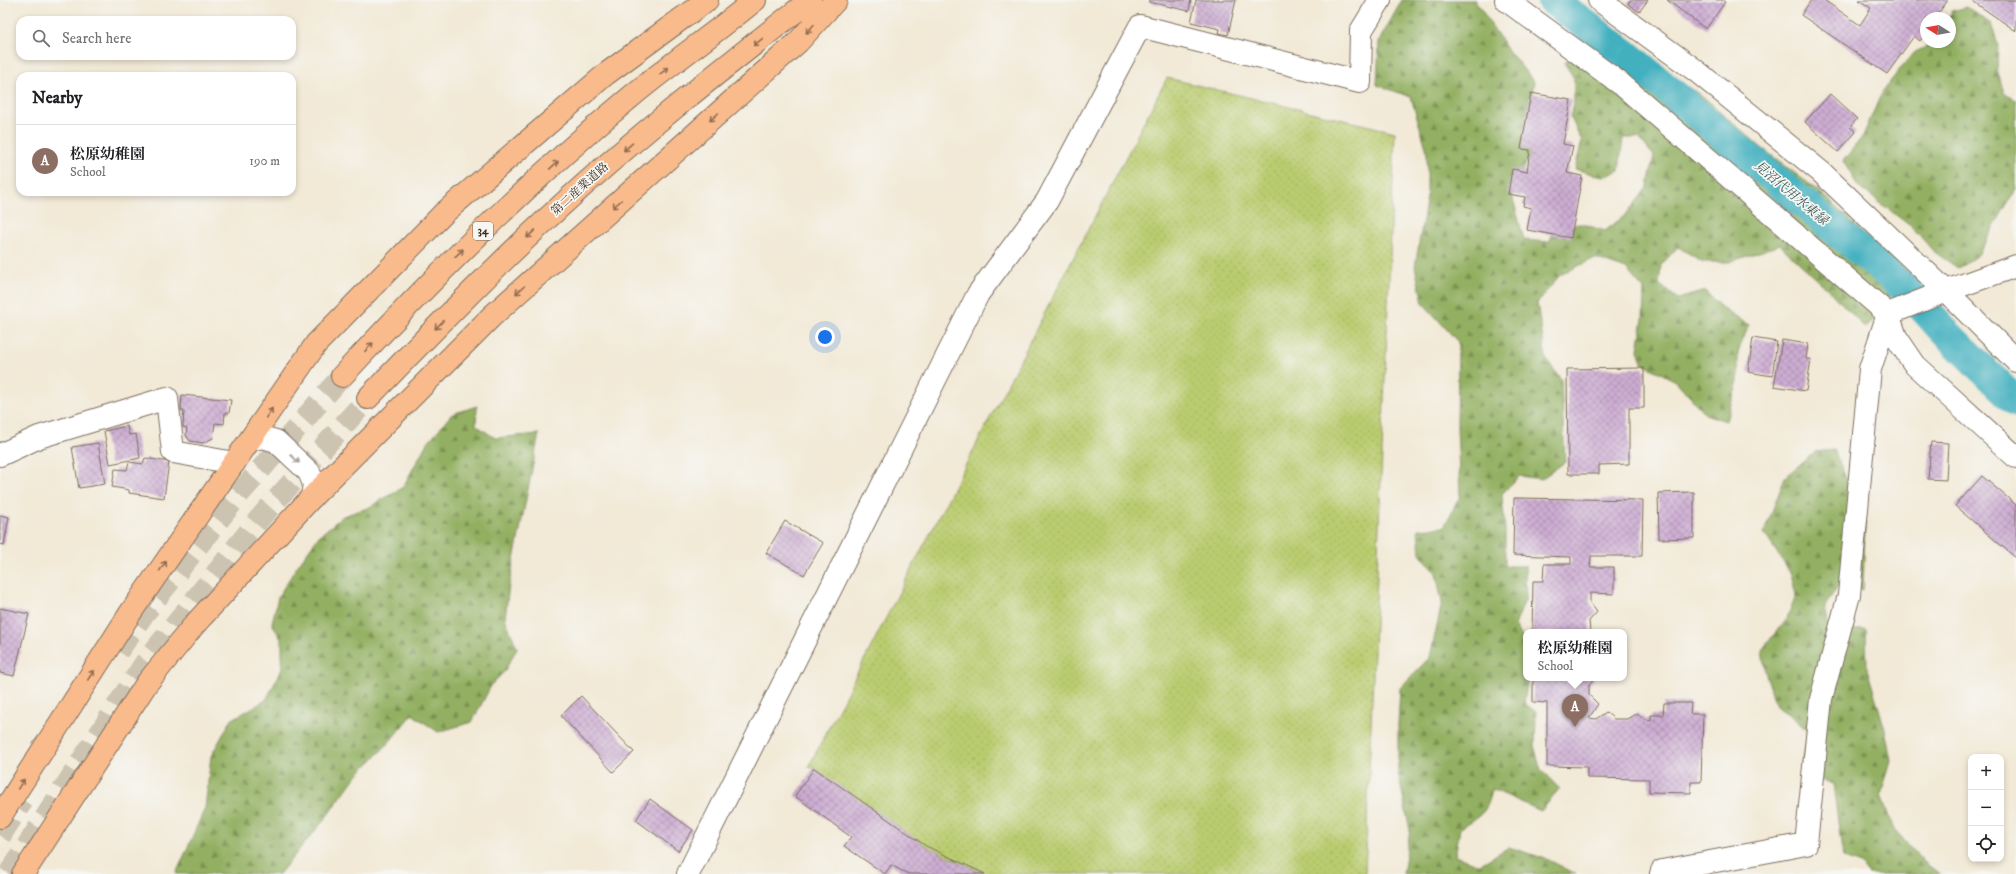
<!DOCTYPE html>
<html lang="en">
<head>
<meta charset="utf-8">
<style>
  :root { --surface:#fff; --page:#f6f6f6; --text:#202124; --muted:#757577; --line:#e0e0e0; --accent:#b5179e }
  body { margin:0; font-family:"IM FELL DW Pica","Noto Serif JP",serif; background:var(--page); color:var(--text) }
  .controls { position:absolute; right:12px; bottom:12px; display:grid; overflow:hidden; border-radius:8px; box-shadow:0 2px 6px #0003 }
  .controls button { width:36px; height:36px; display:grid; place-items:center; padding:0; border:0; border-bottom:1px solid var(--line); background:var(--surface); color:var(--text); font:20px sans-serif }
  .compass { position:absolute; left:1920px; top:12px; width:36px; height:36px; border-radius:50%; background:var(--surface); box-shadow:0 2px 6px #0003; rotate:281deg }
  .you { position:absolute; left:825px; top:337px; width:14px; height:14px; margin:-10px; border:3px solid #fff; border-radius:50%; background:#1a73e8; box-shadow:0 0 0 6px #1a73e833 }
  .badge { display:grid; place-items:center; width:26px; height:26px; border-radius:50%; background:var(--accent); color:#fff; font-size:13px; font-weight:700 }
  .pin { position:absolute; translate:-50% -33px; filter:drop-shadow(0 1px 2px #0008) }
  .pin::after { content:''; position:absolute; top:21px; width:14px; height:12px; background:inherit; clip-path:polygon(0 0,100% 0,50% 100%) }
  .popup { position:absolute; left:1523px; top:629px; width:104px; height:52px; box-sizing:border-box; display:grid; place-content:center; border-radius:8px; background:var(--surface); filter:drop-shadow(0 1px 3px #0005); font-size:13px; white-space:nowrap; color:var(--muted) }
  .popup b { font-size:15px; color:var(--text) }
  .popup::after { content:''; position:absolute; left:50%; top:100%; margin-left:-8px; border:8px solid transparent; border-top-color:var(--surface) }
  .list { margin:0; padding:0; list-style:none }
  h2 { display:flex; justify-content:space-between; align-items:center; height:52px; margin:0; padding:0 16px; font-size:17px }
  h2 small { font-size:13px; font-weight:400; color:var(--muted) }
  .list li { display:grid; grid-template-columns:26px 1fr auto; gap:12px; align-items:center; box-sizing:border-box; height:72px; padding:0 16px; border-top:1px solid var(--line) }
  .list b { display:block; font-size:15px; white-space:nowrap }
  .list p { margin:0; font-size:13px; white-space:nowrap; color:var(--muted) }
  .list em { font-size:13px; font-style:normal; color:var(--muted) }
  .icon { flex:none; width:22px; height:22px; fill:none; stroke:currentColor; stroke-width:2; stroke-linecap:round; stroke-linejoin:round }
  .map { position:relative; flex:none; width:2016px; height:874px; overflow:hidden }
  .search { position:absolute; background:var(--surface); box-shadow:0 2px 6px #0003; left:16px; top:16px; width:280px; height:44px; display:flex; align-items:center; gap:10px; box-sizing:border-box; padding:0 14px; border-radius:12px; color:var(--muted); font-size:15px }
  .panel { position:absolute; background:var(--surface); box-shadow:0 2px 6px #0003; left:16px; top:72px; width:280px; height:124px; border-radius:12px }
  .map>svg:first-child { display:block }
  .grass { fill:url(#grass-dots); stroke:#7a7b46 }
  .forest { fill:url(#forest-firs); stroke:#676d40 }
  .lines { fill:none; stroke-linecap:round; stroke-linejoin:round }
  .canal { stroke:#42b0bf; stroke-width:31 }
  .building { fill:url(#building-cross-hatch) }
  .major-tunnel { stroke:#cdc3b1; stroke-width:22; stroke-dasharray:22 11; stroke-linecap:butt }
  .minor-casing { stroke:#7b6d5e; stroke-width:24 }
  .major-casing { stroke:#7b6d5e; stroke-width:24 }
  .minor { stroke:#fff; stroke-width:22 }
  .major { stroke:#fabb8c; stroke-width:22 }
  .oneway { stroke:#916b50 }
  .oneway2 { stroke:#a79f9a }
  .labels { text-anchor:middle; dominant-baseline:central; stroke-width:3.5; stroke-linejoin:round; paint-order:stroke }
  .shield { fill:#f6f6f2; stroke:#73675e; stroke-width:1 }
  .shield-label { font-size:11px; font-weight:bold; fill:#3b2a1e }
  .street-label { font-size:12px; fill:#3b2a1e; stroke:#f6f6f2 }
  .water-label { font-size:13px; font-style:italic; fill:#3d5956; stroke:#f6f6f2 }
</style>
</head>
<body>
<div class="map">
<svg width="2016" height="874" viewBox="0 0 2016 874">
  <defs>
    <pattern id="grass-dots" width="8" height="8" patternUnits="userSpaceOnUse"><rect width="8" height="8" fill="#bacc6f"/><path d="M2 2h.1M6 6h.1" fill="none" stroke="#a1af60" stroke-width="1.8" stroke-linecap="round"/></pattern>
    <pattern id="forest-firs" width="22" height="20" patternUnits="userSpaceOnUse"><rect width="22" height="20" fill="#93b062"/><path d="M5 1l3.5 6h-7zM16 11l3.5 6h-7z" fill="#798f50"/></pattern>
    <pattern id="building-cross-hatch" width="8" height="8" patternUnits="userSpaceOnUse"><rect width="8" height="8" fill="#cdadd3"/><path d="M0 0l8 8M0 8l8-8" fill="none" stroke="#a88dab"/></pattern>
  </defs>
  <rect width="100%" height="100%" fill="#f6f6f2"/>
  <filter id="ink" filterUnits="userSpaceOnUse"><feTurbulence type="fractalNoise" baseFrequency=".025" numOctaves="2"/><feDisplacementMap in="SourceGraphic" scale="8" xChannelSelector="R" yChannelSelector="G"/><feConvolveMatrix kernelMatrix="1 2 1 2 8 2 1 2 1" color-interpolation-filters="sRGB"/></filter>
  <filter id="wash" filterUnits="userSpaceOnUse"><feTurbulence type="fractalNoise" baseFrequency=".012" numOctaves="4" result="noise"/><feDisplacementMap in="SourceGraphic" scale="16" xChannelSelector="R" yChannelSelector="G"/><feGaussianBlur stdDeviation="0.9" result="paint"/><feColorMatrix in="noise" values="0 0 0 0 0 0 0 0 0 0 0 0 0 0 0 0 0 1.4 0 .05"/><feComposite in="paint" operator="in"/></filter>
  <g filter="url(#wash)">
    <rect width="100%" height="100%" fill="#f2e9d6"/>
    <path class="grass" d="M1167 78 1395 132 1365 874H985L926 846 809 766Z"/>
    <path class="forest" d="M1402 0H1475L1507 49 1534 82 1529 110 1535 148 1511 191 1524 240 1549 242 1557 225 1583 224 1605 231 1628 213 1648 186 1654 156 1639 138H1623L1619 171 1602 177 1575 169 1582 141 1570 116 1574 104V78L1564 63 1589 42 1663 74 1700 94 1762 148 1831 201 1893 263 1889 305 1865 328 1834 295 1780 245 1729 262H1703L1678 247 1661 265 1659 284 1678 299 1705 291 1724 310 1749 325 1738 352V381L1726 421 1705 414 1676 381 1643 364 1638 350 1643 319 1644 290 1626 269 1595 258 1560 275 1537 303 1546 359 1561 379 1565 462 1541 479 1519 476 1502 494 1505 530V566H1525L1526 598 1515 625 1526 643V678H1528L1524 703 1536 712 1535 749 1541 770 1560 789 1541 811 1492 789C1488 813 1480 816 1460 828L1455 856 1479 865 1509 847 1549 860 1576 874H1403L1410 830 1398 773V724L1400 688 1430 657 1442 603 1436 573 1420 553 1418 529 1444 527 1460 496 1457 428 1458 342 1423 303 1415 267 1427 196V151L1411 97 1377 85 1379 41Z
      M1967 7 1991 24 1998 44 1997 73 2005 94 2016 100V190L2012 195 1978 255 1958 268 1933 251 1913 228 1858 186 1843 161 1863 136 1882 92 1913 53 1937 42H1950L1949 18 1952 11Z
      M477 406 476 425 495 438 539 434 509 585 505 618 517 648 504 672 492 684 472 722 438 732 412 714 386 746 356 776 324 820 279 874H176L205 808 211 756 231 720 266 700 282 669V641L272 623 278 597 296 568 319 536 343 516 368 508 403 487 427 443 452 414Z
      M1834 450 1865 523 1863 590 1837 587 1825 607 1829 629 1866 630 1867 669 1885 729 1891 760 1881 795 1893 828 1925 863 1940 874H1868L1861 864 1843 858 1833 784 1801 773 1808 731 1791 716 1776 706 1765 671 1762 650 1787 618 1796 595 1791 574 1764 533 1785 477 1815 452Z"/>
    <g class="lines">
      <path class="canal" d="M1552 0 1624 53 1907 290 1943 330 2016 402"/>
    </g>
    <g id="blocks">
      <path class="building" d="M1149 0H1191L1189 11 1149 2Z
        M1196 0H1236L1228 35 1219 33 1220 29 1191 22Z
        M1630 0H1648L1639 12 1628 4Z
        M1667 0H1722L1725 2 1706 29Z
        M1811 0H1824L1860 25 1871 8 1859 0H1948L1935 18H1926V32L1920 41 1914 36 1887 74 1801 15Z
        M1971 0H2016V31Z
        M1531 93 1571 100 1563 144 1573 146 1567 173 1582 176 1571 238 1527 230 1531 208 1523 206 1525 197 1508 194 1512 169 1527 172 1530 150 1521 149Z
        M1830 94 1857 119 1850 127 1856 132 1838 152 1805 122Z
        M1753 338 1777 342 1772 376 1748 372Z
        M1782 340 1808 344 1806 359H1811L1806 391 1774 386Z
        M1644 368V408H1629V464L1599 465V474H1568L1567 369Z
        M182 395 231 400 229 413H225L224 424 215 423 213 438 203 443 190 441 186 435 187 428 183 427 184 411H181Z
        M127 426 129 435 136 434 140 458 110 464 104 431Z
        M1931 442 1948 443 1946 480 1928 479Z
        M98 443 105 484 79 488 72 447Z
        M145 458 169 462 164 498 129 493V490L112 487 115 469 127 470 129 462 143 464Z
        M1982 476 2016 505V558L1955 506Z
        M1694 492V538L1659 539 1658 493Z
        M1514 498 1643 500 1642 556H1591L1590 567H1614V594L1590 593V603L1597 612 1589 621 1590 632H1532L1533 581H1543L1544 564H1571V557L1513 555Z
        M0 515 9 517 4 545 0 544Z
        M785 521 823 543 804 575 766 553Z
        M0 608 29 614 14 676 0 673Z
        M1533 678H1594L1589 685V695L1598 704 1589 718 1596 719 1606 712 1614 719H1627L1637 713 1645 719 1651 720V715H1663L1664 703H1691L1690 714H1703L1701 782H1691V793L1649 792V779L1587 778V767L1547 766V703L1533 702Z
        M581 696 634 752 613 772 561 716Z
        M814 768 926 846 985 874H908L891 865 885 874 844 846 851 837 795 796Z
        M650 799 693 830 678 851 636 820Z"/>
    </g>
  </g>
  <g filter="url(#ink)">
    <use href="#blocks" fill-opacity="0" stroke="#7b6d5e" stroke-width="1"/>
    <g class="lines">
      <path class="major-tunnel" d="M118 651 143 615 235 499 342 376
        M0 836 23 800
        M9 874 145 663 260 518 368 398"/>
      <defs>
        <path id="minor" d="M1506 0 1621 84 1888 314 1896 337 1915 365 2016 457
          M1599 0 1695 70 1821 172 1946 291 2016 361
          M251 440 262 437 276 441 309 472 314 484 312 497
          M0 455 39 437 167 398 173 452 234 463
          M688 874 978 294 1047 201 1140 26 1360 82 1361 31 1380 0
          M1661 874 1662 871 1806 844 1821 699 1849 595 1870 369 1888 314 1946 291 2016 266"/>
        <path id="major" d="M342 376C433 277 529 181 633 95 673 62 715 33 755 0
          M368 398C438 325 509 252 585 184 658 119 734 60 810 0
          M0 817 131 612 316 344 444 213 606 74 707 0
          M23 874 147 683 195 624 312 497 492 316 798 42 836 0"/>
      </defs>
      <use href="#minor" class="minor-casing"/>
      <use href="#major" class="major-casing"/>
      <use href="#minor" class="minor"/>
      <use href="#major" class="major"/>
    </g>
    <defs><path id="oneway-shaft" d="M-6 0H5M1.5-3L5.5 0L1.5 3" fill="none" stroke-width="1.6" stroke-linecap="round" stroke-linejoin="round"/></defs>
    <g class="oneway">
      <use href="#oneway-shaft" transform="translate(810 29) rotate(132)"/>
      <use href="#oneway-shaft" transform="translate(758 42) rotate(142)"/>
      <use href="#oneway-shaft" transform="translate(664 71) rotate(-38)"/>
      <use href="#oneway-shaft" transform="translate(714 117) rotate(138)"/>
      <use href="#oneway-shaft" transform="translate(628 147) rotate(139)"/>
      <use href="#oneway-shaft" transform="translate(554 165) rotate(-43)"/>
      <use href="#oneway-shaft" transform="translate(617 204) rotate(138)"/>
      <use href="#oneway-shaft" transform="translate(531 234) rotate(137)"/>
      <use href="#oneway-shaft" transform="translate(459 253) rotate(-43)"/>
      <use href="#oneway-shaft" transform="translate(520 290) rotate(138)"/>
      <use href="#oneway-shaft" transform="translate(439 325) rotate(134)"/>
      <use href="#oneway-shaft" transform="translate(369 347) rotate(-47)"/>
      <use href="#oneway-shaft" transform="translate(269 413) rotate(-56)"/>
      <use href="#oneway-shaft" transform="translate(163 566) rotate(-55)"/>
      <use href="#oneway-shaft" transform="translate(91 675) rotate(-57)"/>
      <use href="#oneway-shaft" transform="translate(21 784) rotate(-57)"/>
    </g>
    <use class="oneway2" href="#oneway-shaft" transform="translate(295 459) rotate(43)"/>
  </g>
  <g class="labels">
    <rect class="shield" x="473" y="222" width="20" height="18" rx="3"/>
    <g class="shield-label">
      <text x="483" y="231">34</text>
    </g>
    <g class="street-label">
      <text transform="translate(580 189) rotate(-42)">第二産業道路</text>
    </g>
    <g class="water-label">
      <text transform="translate(1791 193) rotate(40)">見沼代用水東縁</text>
    </g>
  </g>
</svg>
<div class="controls">
<button>+</button>
<button>−</button>
<button><svg class="icon" aria-label="locate" viewBox="0 0 24 24"><circle cx="12" cy="12" r="6"/><path d="M12 2v4M12 18v4M2 12h4M18 12h4"/></svg></button>
</div>
<svg class="compass" viewBox="-18 -18 36 36"><path d="M0-13l5 13h-10z" fill="#e53935"/><path d="M0 13l5-13h-10z" fill="#757577"/></svg>
<div class="you"></div>
<div class="pin badge" style="left:1575px;top:727px;background:#8d6e63">A</div>
<div class="popup"><b>松原幼稚園</b>School</div>
<div class="search"><svg class="icon" aria-label="search" viewBox="0 0 24 24"><circle cx="10" cy="10" r="6"/><path d="M15 15l6 6"/></svg>Search here</div>
<section class="panel">
<h2>Nearby<small></small></h2>
<ul class="list">
<li><span class="badge" style="background:#8d6e63">A</span><div><b>松原幼稚園</b><p>School</p></div><em>190 m</em></li>
</ul>
</section>
</div>
</body>
</html>
